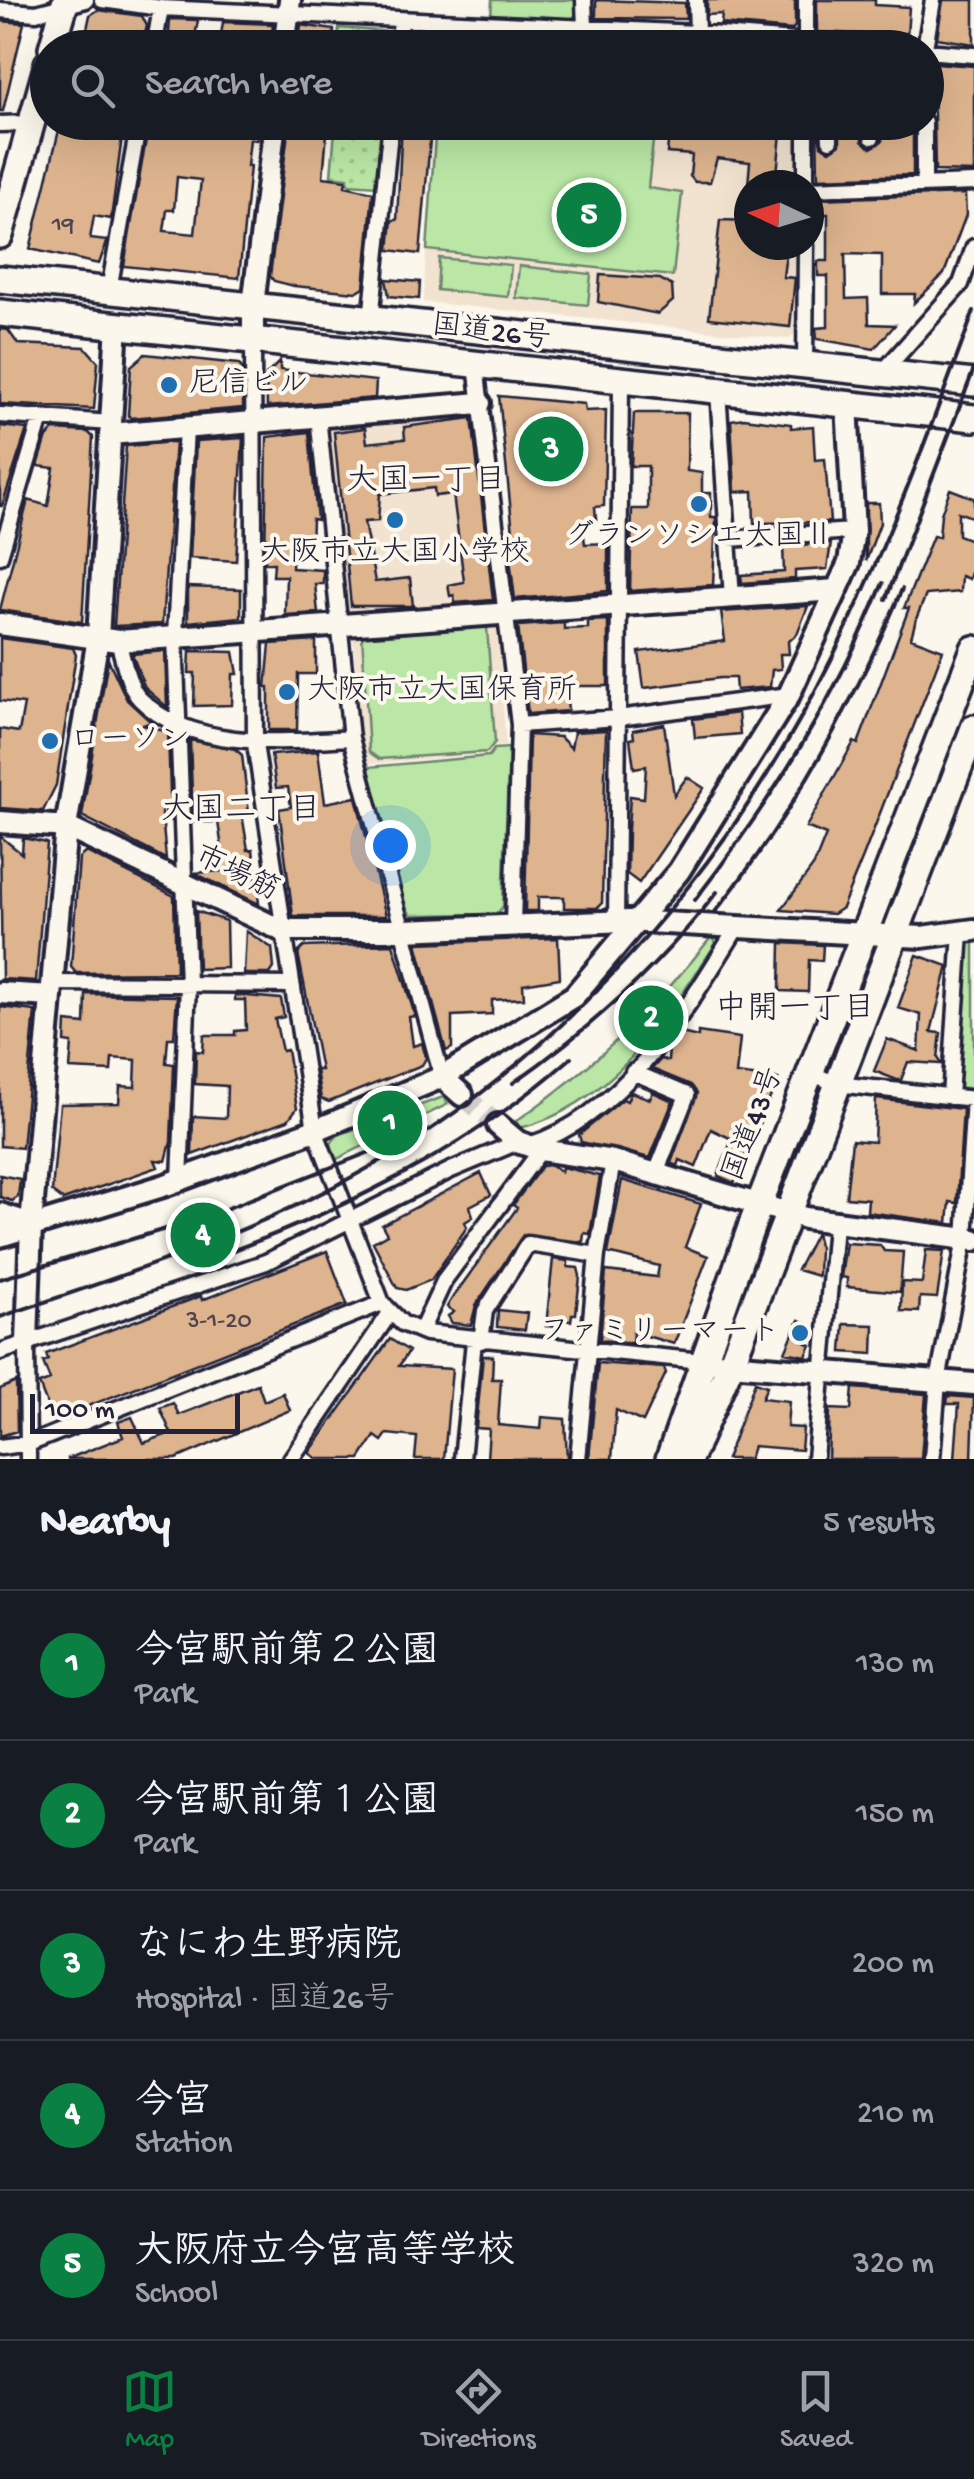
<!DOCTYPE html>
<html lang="en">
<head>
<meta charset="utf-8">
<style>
  :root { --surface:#171b24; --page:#242831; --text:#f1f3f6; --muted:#9ea1a6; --line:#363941; --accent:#0b8043 }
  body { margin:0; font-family:"Gochi Hand","Klee One",sans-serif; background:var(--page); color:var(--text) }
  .compass { position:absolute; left:734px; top:170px; width:90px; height:90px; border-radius:50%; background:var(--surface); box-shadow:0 10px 40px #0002; rotate:274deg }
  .scale { position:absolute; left:30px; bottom:25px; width:210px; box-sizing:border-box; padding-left:10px; border:5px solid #22223b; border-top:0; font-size:28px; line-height:35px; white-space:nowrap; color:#22223b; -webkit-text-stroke:8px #fbf7ec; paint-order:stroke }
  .you { position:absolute; left:390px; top:845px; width:35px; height:35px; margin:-25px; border:8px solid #fff; border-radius:50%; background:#1a73e8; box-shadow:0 0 0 15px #1a73e833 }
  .badge { display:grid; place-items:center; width:65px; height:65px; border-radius:50%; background:var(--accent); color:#fff; font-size:32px; font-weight:700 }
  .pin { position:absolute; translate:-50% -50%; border:5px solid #fff; box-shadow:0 2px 10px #0006 }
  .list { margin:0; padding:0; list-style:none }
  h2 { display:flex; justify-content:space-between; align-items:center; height:130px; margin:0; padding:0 40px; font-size:42px }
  h2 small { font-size:32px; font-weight:400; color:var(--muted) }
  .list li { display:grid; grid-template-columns:65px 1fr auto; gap:30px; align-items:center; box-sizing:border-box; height:150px; padding:0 40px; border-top:2px solid var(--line) }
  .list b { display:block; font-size:38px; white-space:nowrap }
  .list p { margin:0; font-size:32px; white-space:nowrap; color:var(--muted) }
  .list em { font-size:32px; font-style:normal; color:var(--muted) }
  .icon { flex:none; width:55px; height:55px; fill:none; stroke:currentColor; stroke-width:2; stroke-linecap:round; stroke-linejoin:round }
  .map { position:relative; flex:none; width:974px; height:1459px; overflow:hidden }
  .search { position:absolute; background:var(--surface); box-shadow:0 10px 40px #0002; left:30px; right:30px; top:30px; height:110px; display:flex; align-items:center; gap:25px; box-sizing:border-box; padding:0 35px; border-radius:55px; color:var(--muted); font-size:38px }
  .sheet { height:880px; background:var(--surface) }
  nav { display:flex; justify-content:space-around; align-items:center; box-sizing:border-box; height:140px; border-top:2px solid var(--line); background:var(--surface); font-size:28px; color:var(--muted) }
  nav a { display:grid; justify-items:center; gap:5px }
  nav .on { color:var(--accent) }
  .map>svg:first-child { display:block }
  .built { fill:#f2e3d0 }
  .grass { fill:url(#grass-dots); stroke:#6e8470; stroke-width:2.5 }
  .park { fill:#bae7a5; stroke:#6e8470; stroke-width:2.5 }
  .building { fill:#ddb48e; stroke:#22223b; stroke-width:2.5; fill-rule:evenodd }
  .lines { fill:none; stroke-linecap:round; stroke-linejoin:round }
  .secondary-tunnel { stroke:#d0ccc9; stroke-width:20; stroke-dasharray:20 10; stroke-linecap:butt }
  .street-casing { stroke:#22223b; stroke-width:21 }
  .secondary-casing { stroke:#22223b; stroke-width:28 }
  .highway-casing { stroke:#22223b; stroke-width:32 }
  .street { stroke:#fbf7ec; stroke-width:14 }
  .secondary { stroke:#fbf7ec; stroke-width:20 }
  .highway { stroke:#fbf7ec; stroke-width:25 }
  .rail { stroke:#22223b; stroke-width:4 }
  .poi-dot { fill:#1f6fb2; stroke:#fbf7ec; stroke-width:4 }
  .labels { text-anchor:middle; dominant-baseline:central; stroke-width:8; stroke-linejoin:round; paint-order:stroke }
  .number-label { font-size:25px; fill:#514650 }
  .street-label { font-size:30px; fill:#22223b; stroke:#fbf7ec }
  .poi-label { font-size:30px; fill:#22223b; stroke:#fbf7ec; text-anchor:start }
  .neighbourhood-label { font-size:32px; fill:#22223b; stroke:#fbf7ec }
</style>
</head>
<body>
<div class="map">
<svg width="974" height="1459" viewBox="0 0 974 1459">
  <defs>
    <pattern id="grass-dots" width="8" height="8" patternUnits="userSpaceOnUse" patternTransform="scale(2.5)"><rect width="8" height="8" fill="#bae7a5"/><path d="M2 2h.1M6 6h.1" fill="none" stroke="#a0c68f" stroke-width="1.8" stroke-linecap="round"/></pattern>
  </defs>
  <rect width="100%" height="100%" fill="#fbf7ec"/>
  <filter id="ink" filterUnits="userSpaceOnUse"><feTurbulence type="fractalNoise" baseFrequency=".01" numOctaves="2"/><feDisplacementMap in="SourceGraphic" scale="20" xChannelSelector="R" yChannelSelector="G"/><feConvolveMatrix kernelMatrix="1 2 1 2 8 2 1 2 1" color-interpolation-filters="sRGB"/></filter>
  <g filter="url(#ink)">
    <path class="built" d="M444 31 587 37 718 47H439Z
      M434 123H797V185H749V245H797V331L789 339 423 302Z
      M443 417 465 608 362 615 344 607 325 433 333 425Z
      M489 623 498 629 506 746H494L488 754 368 764 360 736 353 640 363 633Z"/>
    <path class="grass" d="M339 28 391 32 390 47H337Z
      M343 123H383L378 186 348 184V178L331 176 335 130H342Z"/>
    <path class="park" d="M492 0H576V15L571 19 491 16Z
      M436 123H655L648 188 682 193 673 276 427 250Z
      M439 258 511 265 508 297 437 290Z
      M519 266 591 274 588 305 516 298Z
      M487 627 495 742 487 752 379 759 369 752 362 635Z
      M509 748 503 906 497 914 412 915C394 901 375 794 368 767L489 756 494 749Z
      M712 936 716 943C668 1016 611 1106 520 1128L516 1121C590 1070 657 1007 712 936Z
      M974 939V1089L957 1087 967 944Z
      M443 1097 448 1104 335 1160 331 1143 338 1135Z"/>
    <path class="building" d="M596 0 685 3 686 19 596 18Z
      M707 0H795V26L792 30 721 24 722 14 707 15Z
      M817 0H875V5L909 7 907 36 817 32Z
      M943 0H974V44L937 38Z
      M98 10 142 16 147 26 141 48H83L90 15Z
      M170 19 198 20 193 48H168Z
      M0 21 24 23 3 111H0Z
      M223 22 273 24 270 48H219Z
      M301 25 334 30 332 48H298Z
      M936 63 974 66V172L935 171 933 66Z
      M61 122H124L111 219 94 216 90 239 107 241 99 264 30 249Z
      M149 122H259L257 140 250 139 247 166H250L239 278 124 266ZM177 177 201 180 195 234 164 231 167 210H174Z
      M313 122H328L323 177 346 180 345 186 373 192 364 287 356 292 294 286 274 281 270 276 289 124 313 126Z
      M402 122H428L431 128 420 254 389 250 392 220H397Z
      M670 122H782L776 185H748L750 162 717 158 710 182H695L690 176 692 155 667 153Z
      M817 122 821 145 830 151 840 144V122H861L862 141 871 148 882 141 883 122H913V175L818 178Z
      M965 194 966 215 944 274 914 303 915 294H882V255L845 254 846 299 868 298 869 324 895 325 874 349 817 339 816 328 828 327V276H818V261H828V214H816L815 199Z
      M720 220 749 221V245H787L783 277 795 278 790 327 709 318Z
      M600 275 660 279 672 286 673 301 658 314 598 302Z
      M386 279 420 282 419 299 389 296Z
      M0 329 8 330 18 344 85 347 98 362 94 409 0 404Z
      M145 354 238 364 243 369V408L131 418 128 415 131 366Z
      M280 361V370L376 381 375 398 267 407 266 375Z
      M499 396 584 404 585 411 606 410 604 506 595 507 596 519 582 521 585 544 608 543V591L515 599 508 543 514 542Z
      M634 413H688L687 471 702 473V493H711V517H716L713 585 630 591 632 509H648V466H631Z
      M472 418 493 600 455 603 454 595 450 596 448 585 464 582 453 494 435 496 434 488 380 494 378 521 364 522 375 582 410 578 413 606H351L334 432 365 428 367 443 405 439 404 427Z
      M744 418 791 424V428L813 426 815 460 825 459 830 522 754 523 753 491 735 492 731 420Z
      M0 426 27 429 2 506H0Z
      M54 430 88 432 93 437 82 622 0 610 28 500 48 506 54 468 38 466 47 437Z
      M309 432 317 520 312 519 311 546 293 545 292 568 323 570V584H315L318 613 285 615 286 576H273L274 563H265L267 437Z
      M243 438 236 561 190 558 196 441Z
      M175 442 162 624 114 626 126 446Z
      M950 489 974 498V518L958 512V535L974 541V564L969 579 961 576 960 592 926 595 916 619 911 638 943 650 863 857 842 908 833 914 781 910 814 865 826 835 806 827 854 742 858 744 909 608H904L933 536 939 537 941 514Z
      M866 503H879L880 523 866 561Z
      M831 543 827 569 795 571V579L742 583 741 575 784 572 783 546Z
      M188 587 241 589V617L188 622Z
      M808 606 797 634 788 642 789 654H780L781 669 772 670 770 687 736 690 735 678H720L644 688 639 652 725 641 721 612Z
      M608 620V686H566L568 711 528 714 518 626 564 623V629L588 628V621Z
      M0 638 73 648 76 655 56 785 43 811 0 808V729L19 732 24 704 0 701Z
      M316 641V674H298L297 730H269V687H266L270 644Z
      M165 651 167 707 145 688 132 654Z
      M190 651 234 652 238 674H233L232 705 194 706 195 673H189Z
      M108 659 127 700 151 722 143 725 168 732 171 822 161 804 166 859 82 816Z
      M738 713 740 734 695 738 693 719Z
      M664 724 674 795 687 777 704 788 639 883 627 874 628 830 630 796 644 798 646 766 634 768 630 739 634 738 633 730Z
      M606 730 602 903 597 908H564V897H538V911H525L529 735 560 737 571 748 574 732Z
      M190 740 235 749 242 755 249 813 242 814 248 850 253 849 259 904 194 873 222 871 223 855 218 822H193Z
      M318 751 325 803 356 797 386 916H293L279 809 291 807 288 787 276 788 271 755Z
      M0 836 22 854 23 838 47 843 36 981 2 979Z
      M86 852 174 896 176 972 76 973 71 967 79 858Z
      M196 911 226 921 227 968 198 969Z
      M246 931 272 948 274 968 270 974H244Z
      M558 938 560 978 523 984 524 998 492 1000V1014L452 1016V1048L446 1051 417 943Z
      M781 943 823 945 822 961 809 960 808 992 780 991Z
      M393 944 415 1016 409 1017 413 1046 422 1043 426 1058 422 1065 329 1102 321 1099 316 1070H321L298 953 304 947Z
      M917 955 948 966 931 1032 941 1033 938 1058 942 1064 908 1062 901 1080H897L874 1071 887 1039 919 1051 921 1015 898 1008Z
      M86 994 177 996 174 1038H168L166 1063 174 1064 171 1142 166 1161 155 1160 158 1167 63 1200 52 1192 60 1104 119 1103 120 1086 135 1087 136 1060 112 1058 111 1071 70 1069 72 1043 65 1042 66 1022 85 1024Z
      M235 995 281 999 284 1017 275 1019 282 1051 287 1050 297 1108 288 1120 192 1155 193 1116 226 1118 227 1086 195 1084 196 1051 203 1052 204 1035H235V1031L246 1030 245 1000H235Z
      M0 1007 35 1011 22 1148 0 1146Z
      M698 1032 740 1038 736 1074 778 1079 734 1183 718 1176 732 1139 711 1129 696 1167 680 1160 678 1166 671 1163 697 1093 691 1085 652 1069 661 1059 668 1061 669 1048 681 1033 698 1037Z
      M631 1092 650 1099 653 1092 673 1101 650 1158 581 1142 579 1135 623 1099 627 1101Z
      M876 1099 963 1109 957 1203 950 1202 948 1223 867 1212 868 1199 846 1197 852 1140 874 1142Z
      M551 1165 561 1172 562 1167 600 1176 590 1234 584 1233 583 1242 523 1235 476 1305 471 1325 452 1323 448 1316 454 1312 447 1307 451 1300 517 1208 513 1205 542 1166Z
      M481 1173 491 1195 470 1206 473 1217 465 1222 467 1227 431 1280 406 1290 397 1288 373 1242 387 1234 382 1225Z
      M0 1175 20 1179 18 1197 12 1201 0 1197Z
      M622 1180 701 1204 685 1247 708 1256 674 1344 633 1332 632 1343 600 1340 606 1271 657 1277 659 1266 608 1253Z
      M816 1233 819 1246 818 1276 797 1270Z
      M846 1243 880 1245 884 1251 903 1252 900 1292 847 1287V1278L841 1277Z
      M926 1250 944 1251 937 1298 920 1297 919 1312 901 1311 902 1282 922 1283Z
      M327 1251 347 1304 53 1420 39 1384 50 1380 43 1362 48 1360 46 1354 201 1296 202 1300Z
      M553 1259 568 1261V1267L578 1268 580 1276 576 1314H572L571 1321 559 1320V1327L546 1326Z
      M498 1310 527 1313 525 1330 497 1327Z
      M799 1320 810 1325 803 1341 811 1345 806 1356 785 1352Z
      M844 1324 874 1325 873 1354 842 1352Z
      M390 1339 409 1351 399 1366 452 1369 444 1459H415L417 1437 387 1434 382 1441 375 1436 360 1459H318L309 1453Z
      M483 1356H493L492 1379H501L498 1425 541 1429 542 1417 565 1419 567 1459H487L489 1429 476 1428Z
      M598 1363 664 1368 666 1373 643 1422 616 1410 612 1459H589Z
      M16 1382 17 1431 0 1436V1389Z
      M755 1382 767 1386 762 1398 789 1401 787 1427 803 1428 801 1450 753 1446 749 1459H726Z
      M258 1384 264 1401 283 1393 290 1410 176 1459H67L123 1437 118 1422 132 1417 144 1443 171 1433 160 1408 173 1403 179 1415Z
      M853 1388 926 1394 921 1459H828L830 1409 851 1410Z
      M948 1396 974 1398 972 1459H955L959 1404H947Z"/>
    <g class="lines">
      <path class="secondary-tunnel" d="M462 1095 498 1125"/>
      <defs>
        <path id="street" d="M102 0 161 8 697 33 881 48
          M584 0 585 29
          M696 0 697 33
          M806 0V47
          M0 10 36 13 86 0
          M154 48 161 8
          M398 48 401 21
          M925 48 933 0
          M926 51 974 55
          M829 122 830 140
          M872 122V137
          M0 124 31 123
          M806 185V122
          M924 185V122
          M809 189 974 183
          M109 290 139 122
          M371 320 391 122
          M253 339 255 744 315 1130 382 1303 402 1323 426 1333 702 1361
          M476 365 519 725 513 924
          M805 366 806 245
          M882 373 961 284 974 247
          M718 391 732 598
          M0 415 111 423
          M318 416 351 738 442 1077
          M728 539 854 531
          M0 556 41 418
          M118 641C123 657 128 688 140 699 191 751 286 742 351 738
          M519 725 618 718 789 695
          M616 926 621 382
          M52 983 292 985
          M633 1072 687 1095 656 1173
          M810 1073 837 1084 974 1099
          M950 1097 961 932
          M529 1145C625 1115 688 1007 738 926
          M180 1180 188 984 175 636 186 428
          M421 1331 445 1279 541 1150
          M481 1341 485 1311 528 1244 597 1255
          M27 1342 28 1459
          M0 1352 266 1262 451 1170 518 1142
          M0 1447 31 1443 382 1303
          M291 1459 390 1313
          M462 1459 474 1341
          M578 1459 597 1255 613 1161
          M815 1459 835 1225
          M932 1459 938 1381 965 1239 974 1099"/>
        <path id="secondary" d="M284 48 290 0
          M253 339V306L275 122
          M110 434 480 403
          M0 624 118 641 836 590
          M0 822 66 827 281 930H403L628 921 922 937 974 930
          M0 993 51 996
          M442 1077 462 1095
          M498 1125 518 1142 541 1150 613 1161 805 1218 974 1240
          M0 1214 31 1224
          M0 1236 166 1185 323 1127 442 1077 574 996 679 871 789 695 849 563 854 531 847 404
          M27 1342 31 1224 66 827 98 638 117 324
          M717 1363 974 1384"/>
        <path id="highway" d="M52 48 66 0
          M0 235 48 64
          M0 279 974 383
          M0 313 974 418
          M669 1459 759 1205 974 649
          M689 1459 731 1364 974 728"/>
      </defs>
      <use href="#street" class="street-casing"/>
      <use href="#secondary" class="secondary-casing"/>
      <use href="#highway" class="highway-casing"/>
      <use href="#street" class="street"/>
      <use href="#secondary" class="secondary"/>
      <use href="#highway" class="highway"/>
      <path class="rail" d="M886 599 974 369
        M695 900C772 800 835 700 883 583
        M715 912C794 813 853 705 902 589
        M513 1083C590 1029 659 967 717 892
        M187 1267C326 1219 461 1155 571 1058
        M0 1279 205 1217 375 1150
        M0 1317C119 1277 240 1238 350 1178 557 1067 728 869 831 660 887 547 930 430 974 311"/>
    </g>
  </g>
  <g class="poi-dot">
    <circle cx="169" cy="385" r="10"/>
    <circle cx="699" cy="504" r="10"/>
    <circle cx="395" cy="520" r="10"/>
    <circle cx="287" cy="692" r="10"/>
    <circle cx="50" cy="741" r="10"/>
    <circle cx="800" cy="1333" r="10"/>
  </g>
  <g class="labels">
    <g class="number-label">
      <text x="63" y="226">19</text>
      <text x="219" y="1322">3-1-20</text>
    </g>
    <g class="street-label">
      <text transform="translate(491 334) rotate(7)">国道26号</text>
      <text transform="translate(236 875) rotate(26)">市場筋</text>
      <text transform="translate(755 1125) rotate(-69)">国道43号</text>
    </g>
    <g class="poi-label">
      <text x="189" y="385">尼信ビル</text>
      <text x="699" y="538" text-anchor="middle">グランソシエ大国Ⅱ</text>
      <text x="395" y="554" text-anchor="middle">大阪市立大国小学校</text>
      <text x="307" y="692">大阪市立大国保育所</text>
      <text x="70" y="741">ローソン</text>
      <text x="780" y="1333" text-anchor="end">ファミリーマート</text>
    </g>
    <g class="neighbourhood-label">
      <text x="426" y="483">大国一丁目</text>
      <text x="241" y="812">大国二丁目</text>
      <text x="795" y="1011">中開一丁目</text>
    </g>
  </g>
</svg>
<svg class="compass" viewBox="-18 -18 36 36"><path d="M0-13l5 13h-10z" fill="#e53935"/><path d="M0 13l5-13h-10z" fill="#9ea1a6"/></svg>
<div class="scale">100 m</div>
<div class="you"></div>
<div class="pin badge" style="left:390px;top:1123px">1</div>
<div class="pin badge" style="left:651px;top:1018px">2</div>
<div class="pin badge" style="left:551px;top:449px">3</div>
<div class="pin badge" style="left:203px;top:1235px">4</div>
<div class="pin badge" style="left:589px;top:215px">5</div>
<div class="search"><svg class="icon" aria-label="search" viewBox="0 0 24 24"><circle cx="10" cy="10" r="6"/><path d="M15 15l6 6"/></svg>Search here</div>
</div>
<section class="sheet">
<h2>Nearby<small>5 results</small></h2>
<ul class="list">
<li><span class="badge">1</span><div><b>今宮駅前第２公園</b><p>Park</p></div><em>130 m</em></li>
<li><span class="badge">2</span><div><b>今宮駅前第１公園</b><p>Park</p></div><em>150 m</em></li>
<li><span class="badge">3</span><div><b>なにわ生野病院</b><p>Hospital · 国道26号</p></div><em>200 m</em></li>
<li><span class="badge">4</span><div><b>今宮</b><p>Station</p></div><em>210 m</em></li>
<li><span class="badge">5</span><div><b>大阪府立今宮高等学校</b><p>School</p></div><em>320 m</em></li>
</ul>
</section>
<nav>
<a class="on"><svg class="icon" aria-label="map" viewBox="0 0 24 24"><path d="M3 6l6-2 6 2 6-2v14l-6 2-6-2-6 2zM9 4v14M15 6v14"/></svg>Map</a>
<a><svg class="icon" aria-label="directions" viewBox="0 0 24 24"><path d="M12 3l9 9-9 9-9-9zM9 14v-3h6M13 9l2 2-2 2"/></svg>Directions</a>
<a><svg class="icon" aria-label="saved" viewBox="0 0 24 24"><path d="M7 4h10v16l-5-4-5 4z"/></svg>Saved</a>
</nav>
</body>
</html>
